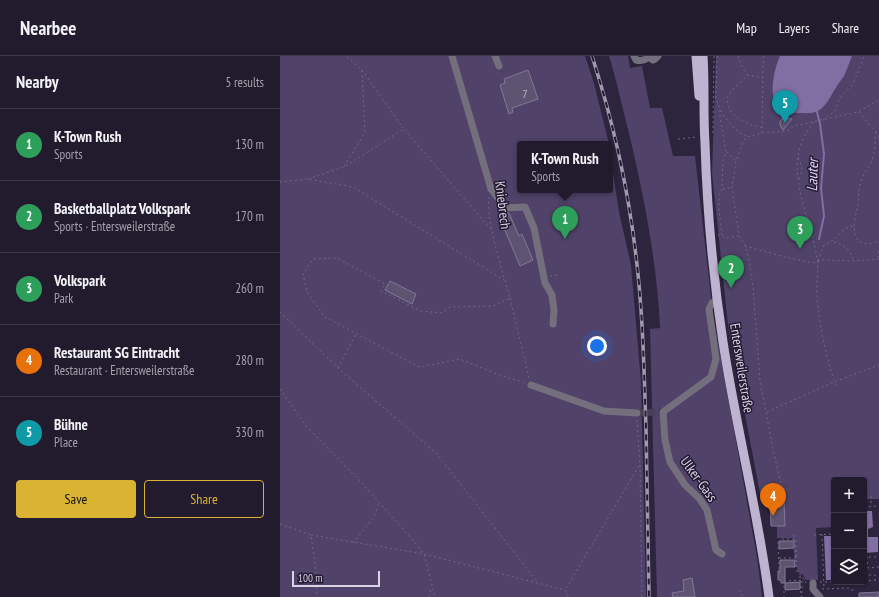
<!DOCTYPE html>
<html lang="en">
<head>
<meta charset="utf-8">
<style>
  :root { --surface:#221b2e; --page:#2e283a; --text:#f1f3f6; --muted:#a2a1aa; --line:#3f394a; --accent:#dbb333 }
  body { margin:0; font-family:"PT Sans Narrow",sans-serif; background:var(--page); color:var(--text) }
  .controls { position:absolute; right:12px; bottom:12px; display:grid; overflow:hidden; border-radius:4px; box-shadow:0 1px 3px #0004 }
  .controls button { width:36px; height:36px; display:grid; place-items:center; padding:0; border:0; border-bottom:1px solid var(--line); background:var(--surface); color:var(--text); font:20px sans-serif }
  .scale { position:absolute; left:12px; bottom:10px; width:88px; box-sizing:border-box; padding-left:4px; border:2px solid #d9d3e4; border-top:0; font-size:11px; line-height:14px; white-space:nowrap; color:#d9d3e4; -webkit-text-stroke:3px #241a33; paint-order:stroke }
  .you { position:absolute; left:317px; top:290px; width:14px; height:14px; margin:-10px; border:3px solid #fff; border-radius:50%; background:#1a73e8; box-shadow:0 0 0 6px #1a73e833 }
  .badge { display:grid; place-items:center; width:26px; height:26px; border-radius:50%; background:var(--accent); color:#fff; font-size:13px; font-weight:700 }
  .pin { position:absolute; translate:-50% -33px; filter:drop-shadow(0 1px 2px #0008) }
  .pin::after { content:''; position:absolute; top:21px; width:14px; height:12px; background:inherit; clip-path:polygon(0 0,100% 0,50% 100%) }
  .popup { position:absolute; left:237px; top:85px; width:96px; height:52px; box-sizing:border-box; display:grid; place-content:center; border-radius:4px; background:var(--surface); filter:drop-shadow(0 1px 3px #0005); font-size:13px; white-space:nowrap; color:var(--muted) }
  .popup b { font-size:15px; color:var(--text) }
  .popup::after { content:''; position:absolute; left:50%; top:100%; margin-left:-8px; border:8px solid transparent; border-top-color:var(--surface) }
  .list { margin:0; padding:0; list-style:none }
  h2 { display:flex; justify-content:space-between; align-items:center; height:52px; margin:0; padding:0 16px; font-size:17px }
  h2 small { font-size:13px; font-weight:400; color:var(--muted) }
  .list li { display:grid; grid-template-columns:26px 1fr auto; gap:12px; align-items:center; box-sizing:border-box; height:72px; padding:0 16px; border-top:1px solid var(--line) }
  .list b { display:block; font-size:15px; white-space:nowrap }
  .list p { margin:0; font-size:13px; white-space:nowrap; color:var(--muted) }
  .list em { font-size:13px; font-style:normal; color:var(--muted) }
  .actions { display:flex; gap:8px; padding:12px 16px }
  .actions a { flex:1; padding:9px 0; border:1px solid var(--accent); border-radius:4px; text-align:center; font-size:14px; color:var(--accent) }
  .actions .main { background:var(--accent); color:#111 }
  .icon { flex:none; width:22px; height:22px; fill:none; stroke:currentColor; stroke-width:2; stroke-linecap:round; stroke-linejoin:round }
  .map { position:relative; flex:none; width:599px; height:541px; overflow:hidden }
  header { display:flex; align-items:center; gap:24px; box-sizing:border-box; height:56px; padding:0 20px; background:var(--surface); border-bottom:1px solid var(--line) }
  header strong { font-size:19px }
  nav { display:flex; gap:22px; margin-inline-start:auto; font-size:14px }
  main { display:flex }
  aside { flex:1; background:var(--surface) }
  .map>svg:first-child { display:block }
  .green { fill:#504269 }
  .water { fill:#816ea3 }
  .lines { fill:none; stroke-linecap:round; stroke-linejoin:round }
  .stream { stroke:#816ea3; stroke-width:2 }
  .building { fill:#5e5471; stroke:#827897 }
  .minor-tunnel { stroke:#473e57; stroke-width:7; stroke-dasharray:7 3.5; stroke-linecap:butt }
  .path { stroke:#71697f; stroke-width:1; stroke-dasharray:2 3; stroke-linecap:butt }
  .minor { stroke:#736f7d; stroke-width:7 }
  .major { stroke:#beb4d1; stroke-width:9 }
  .rail-casing { stroke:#a19aae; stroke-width:3.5 }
  .rail { stroke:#241a33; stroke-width:2; stroke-dasharray:6; stroke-linecap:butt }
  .labels { text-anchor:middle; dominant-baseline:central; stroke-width:3; stroke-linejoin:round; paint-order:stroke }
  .number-label { font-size:12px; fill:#bab3c7 }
  .street-label { font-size:14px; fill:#d9d3e4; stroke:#241a33 }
  .water-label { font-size:15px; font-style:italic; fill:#e0d6f6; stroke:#241a33 }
</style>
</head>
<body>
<header>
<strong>Nearbee</strong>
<nav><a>Map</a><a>Layers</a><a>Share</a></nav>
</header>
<main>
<aside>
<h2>Nearby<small>5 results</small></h2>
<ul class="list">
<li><span class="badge" style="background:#2e9e5b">1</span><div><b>K-Town Rush</b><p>Sports</p></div><em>130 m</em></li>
<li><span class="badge" style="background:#2e9e5b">2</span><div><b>Basketballplatz Volkspark</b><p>Sports · Entersweilerstraße</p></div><em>170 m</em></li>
<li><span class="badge" style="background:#2e9e5b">3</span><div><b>Volkspark</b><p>Park</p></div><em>260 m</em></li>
<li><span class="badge" style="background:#e8710a">4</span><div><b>Restaurant SG Eintracht</b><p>Restaurant · Entersweilerstraße</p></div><em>280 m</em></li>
<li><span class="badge" style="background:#0f9aa8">5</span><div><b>Bühne</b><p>Place</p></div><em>330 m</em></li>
</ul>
<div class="actions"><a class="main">Save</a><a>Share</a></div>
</aside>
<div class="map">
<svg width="599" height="541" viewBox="0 0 599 541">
  <rect width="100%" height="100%" fill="#2d243e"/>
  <path class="green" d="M0 0H305L314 27 329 88H240V134H330V96L339 156 351 209 361 326 366 541H0Z
    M329 0H348L350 12 362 10 370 52H382L393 100H415L433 259 477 501 482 541H377L370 273 380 272C377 206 364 141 349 77 342 51 337 25 329 0Z
    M436 0H599V443H584V424H554V471L536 472 538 524H526L524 520 518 516 517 511H515L513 482H497V470H505L504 445 506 439 482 448 448 269 432 117Z"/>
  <path class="water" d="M500 0H572C569 7 567 14 564 20 561 24 558 28 555 33 550 41 547 49 538 55 533 58 524 57 517 57 512 56 504 56 500 52 487 43 494 13 500 0Z
    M584 455H592L593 471 588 473V481H598V496L584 497Z
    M544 480H554V524H546Z"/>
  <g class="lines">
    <path class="stream" d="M537 56 540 68 544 98 541 132 544 160 539 183"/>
  </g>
  <path class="building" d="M248 14 258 43 232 52 233 56 229 58 220 29 225 27 224 23Z
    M506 62 512 63 503 74 500 69V65L502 63Z
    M227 157H229L239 180 242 178 253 204 240 210 219 160Z
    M110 225 136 238 132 248 105 234Z
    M504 445 505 470H491L490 446Z
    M499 485H514V492L499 493Z
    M500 504H514L515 511H505V527L520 526V533L505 534V527H501V524H498V515H500Z
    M412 522 415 541H393L392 537 404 535 403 524Z
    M599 536V541H579V537Z"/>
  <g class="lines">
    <path class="minor-tunnel" d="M357 357 383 356"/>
    <path class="path" d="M437 0 436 42C440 58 453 74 468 81
      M458 0 463 13 468 19
      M82 14 123 72
      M440 54V60L446 96 443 106 442 133 439 140V155L442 179
      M579 56 596 76 599 82
      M543 64 556 54C558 40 563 40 571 30 577 22 580 9 584 0
      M534 66C498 107 530 157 537 202 539 215 536 228 537 241 540 272 546 302 556 330
      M482 72C467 68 447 61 447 42L452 34 468 19 483 22
      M596 76C595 85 595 95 592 104 589 112 583 118 581 126 578 133 579 141 578 148 576 160 567 186 587 188 590 188 595 186 599 185
      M433 77 434 0
      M482 77 483 8 484 0
      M398 83 417 81
      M447 96 456 105
      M518 102C522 109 523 115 519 123
      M64 110 85 77 82 14 66 0
      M28 123 64 111 124 73 213 176
      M0 126 28 123 73 131 224 224
      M443 133 452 131
      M209 141C206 165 223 217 230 242L213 250 170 251 161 257 141 255 101 235 105 228 57 202 33 203 23 218 27 236 45 261 139 311 180 303 214 317 245 327
      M438 179H442L445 182 458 180
      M554 186C564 188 571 194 573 204
      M465 190 505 201 533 207 543 204 573 205 599 203
      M598 202 599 193
      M538 205 544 189C559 184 557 174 573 170
      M271 219V220L279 219
      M230 242 249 322
      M0 256 58 312 157 398 258 527
      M58 312 76 278
      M0 333 27 371 80 425 132 483 144 498 155 541
      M487 356 554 326 599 309
      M357 364 360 409 362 541
      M503 432 508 434
      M591 440V450
      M481 445 502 432 494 398 480 325 473 231 469 204 465 189 459 180 452 131 456 105 464 84 468 81 482 77 507 75 514 70 578 56 599 44
      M584 451 599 450
      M0 468 31 479 36 515 37 541
      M542 478 544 533
      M31 479 144 498 285 534
      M514 479 516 509
      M534 479 554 478
      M502 483H516L517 516 523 521 526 527
      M498 486 499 513 504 525V541
      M73 487 94 461 99 446
      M584 501H599
      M587 501 588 512 599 511
      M499 502H516
      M584 519H595V524
      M520 520 521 541
      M504 525 525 524
      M522 525V541
      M584 525 598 524
      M540 526H554
      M566 526 567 531
      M542 533 568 532 571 534H576
      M459 534 463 541
      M149 541 151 532
      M288 541 285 534 359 410"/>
    <path class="minor" d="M172 0 211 133 225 152 245 151 254 172 265 227 272 239 274 254 273 268
      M215 0 219 10
      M354 0 356 4C361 5 365 5 368 1
      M368 1 373 4 375 3 378 0
      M437 244 432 247 429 253 436 303 431 321 383 356 385 384 390 406 405 429 419 442 427 454 436 494 442 498
      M251 329 324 355 357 357
      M533 527V533L540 541"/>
    <path class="major" d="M416 0 419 40
      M423 0C425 29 423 58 425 87 427 154 433 220 443 286 456 371 478 455 489 541"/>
    <defs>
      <path id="rail" d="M312 0C333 65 348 132 356 200 363 257 364 315 366 372 367 428 368 485 369 541"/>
    </defs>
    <use href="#rail" class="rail-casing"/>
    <use href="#rail" class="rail"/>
  </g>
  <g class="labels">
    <g class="number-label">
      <text x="245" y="37">7</text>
    </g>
    <g class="street-label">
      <text transform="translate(223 149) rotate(83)">Kniebrech</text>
      <text transform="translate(462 312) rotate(81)">Entersweilerstraße</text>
      <text transform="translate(419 423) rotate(54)">Ulker-Gass</text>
    </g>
    <g class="water-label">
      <text transform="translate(532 119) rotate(-88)">Lauter</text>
    </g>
  </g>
</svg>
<div class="controls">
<button>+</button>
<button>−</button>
<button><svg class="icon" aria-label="layers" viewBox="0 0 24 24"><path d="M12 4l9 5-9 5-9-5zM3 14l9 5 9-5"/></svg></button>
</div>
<div class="scale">100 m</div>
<div class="you"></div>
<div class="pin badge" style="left:285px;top:183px;background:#2e9e5b">1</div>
<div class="popup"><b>K-Town Rush</b>Sports</div>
<div class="pin badge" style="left:451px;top:232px;background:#2e9e5b">2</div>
<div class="pin badge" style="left:520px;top:193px;background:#2e9e5b">3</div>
<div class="pin badge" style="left:493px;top:460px;background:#e8710a">4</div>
<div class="pin badge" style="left:505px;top:67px;background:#0f9aa8">5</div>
</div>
</main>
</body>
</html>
